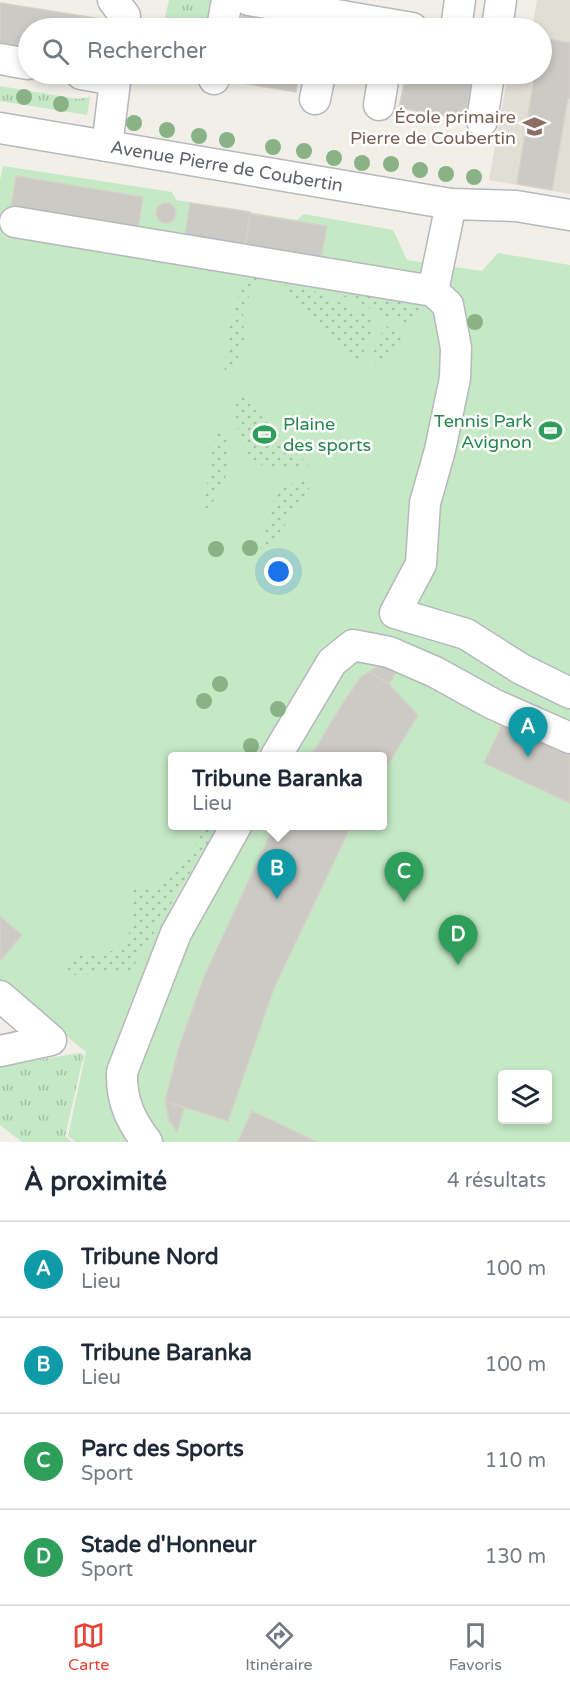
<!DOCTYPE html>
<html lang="fr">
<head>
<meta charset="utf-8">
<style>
  :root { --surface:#fff; --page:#f2f2f3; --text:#1f2937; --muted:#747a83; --line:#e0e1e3; --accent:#ea4335 }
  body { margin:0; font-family:"Varela Round",sans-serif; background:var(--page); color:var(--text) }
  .controls { position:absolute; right:18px; bottom:18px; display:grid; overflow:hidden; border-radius:6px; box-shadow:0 3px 9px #0003 }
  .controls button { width:54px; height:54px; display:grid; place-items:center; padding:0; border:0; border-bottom:2px solid var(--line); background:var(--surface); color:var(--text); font:30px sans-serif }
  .you { position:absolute; left:279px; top:572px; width:21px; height:21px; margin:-15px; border:4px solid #fff; border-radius:50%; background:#1a73e8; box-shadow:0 0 0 9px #1a73e833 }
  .badge { display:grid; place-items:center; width:39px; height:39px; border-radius:50%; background:var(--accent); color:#fff; font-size:20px; font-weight:700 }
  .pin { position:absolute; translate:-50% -50px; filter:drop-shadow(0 2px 3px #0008) }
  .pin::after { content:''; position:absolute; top:32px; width:21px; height:18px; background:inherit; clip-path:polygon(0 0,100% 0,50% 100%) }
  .popup { position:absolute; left:168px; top:752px; width:219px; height:78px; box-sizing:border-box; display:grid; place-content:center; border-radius:6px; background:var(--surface); filter:drop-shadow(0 2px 4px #0005); font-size:20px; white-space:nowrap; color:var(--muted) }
  .popup b { font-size:22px; color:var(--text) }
  .popup::after { content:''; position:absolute; left:50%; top:100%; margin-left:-12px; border:12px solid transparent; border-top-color:var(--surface) }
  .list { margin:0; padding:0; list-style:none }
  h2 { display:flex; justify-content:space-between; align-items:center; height:78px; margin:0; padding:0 24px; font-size:26px }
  h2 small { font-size:20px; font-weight:400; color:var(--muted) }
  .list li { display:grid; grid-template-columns:39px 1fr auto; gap:18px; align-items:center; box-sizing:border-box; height:96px; padding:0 24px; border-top:2px solid var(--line) }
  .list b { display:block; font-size:22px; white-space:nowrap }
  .list p { margin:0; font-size:20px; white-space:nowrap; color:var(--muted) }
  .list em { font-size:20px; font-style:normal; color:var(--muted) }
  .icon { flex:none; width:33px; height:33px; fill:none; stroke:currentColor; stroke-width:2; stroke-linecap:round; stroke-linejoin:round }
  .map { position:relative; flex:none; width:570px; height:1142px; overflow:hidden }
  .search { position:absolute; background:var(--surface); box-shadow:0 3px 9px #0003; left:18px; right:18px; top:18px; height:66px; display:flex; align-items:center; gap:15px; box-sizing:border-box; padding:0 21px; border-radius:33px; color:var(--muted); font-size:22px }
  .sheet { height:462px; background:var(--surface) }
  nav { display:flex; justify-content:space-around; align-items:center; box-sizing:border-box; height:84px; border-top:2px solid var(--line); background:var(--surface); font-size:16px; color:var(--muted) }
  nav a { display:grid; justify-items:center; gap:3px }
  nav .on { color:var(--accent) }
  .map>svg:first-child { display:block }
  .education { fill:#e1ded6 }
  .grass { fill:url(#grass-tufts) }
  .park { fill:#c5e8c5; fill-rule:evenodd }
  .garden { fill:url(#garden-dots) }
  .building { fill:#cccac5; stroke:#d6d1c6; stroke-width:1.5 }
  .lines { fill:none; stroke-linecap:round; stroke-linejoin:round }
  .minor-casing { stroke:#b5b8bc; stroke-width:33 }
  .minor { stroke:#fff; stroke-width:30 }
  .tree { fill:#89b387 }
  .labels { text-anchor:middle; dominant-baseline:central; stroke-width:5; stroke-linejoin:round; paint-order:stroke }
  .education-label { font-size:18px; fill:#785e54; stroke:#fff; text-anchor:end }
  .street-label { font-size:18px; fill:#5f6368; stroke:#fff }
  .leisure-label { font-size:18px; fill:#27864d; stroke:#fff; text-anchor:end }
</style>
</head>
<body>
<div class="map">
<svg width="570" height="1142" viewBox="0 0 570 1142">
  <defs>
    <pattern id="grass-tufts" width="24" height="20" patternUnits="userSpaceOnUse" patternTransform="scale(1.5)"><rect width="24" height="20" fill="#c5e8c5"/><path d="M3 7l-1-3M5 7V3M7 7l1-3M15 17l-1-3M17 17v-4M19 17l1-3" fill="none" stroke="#a3c0a4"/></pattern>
    <pattern id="garden-dots" width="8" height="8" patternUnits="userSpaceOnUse" patternTransform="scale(1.5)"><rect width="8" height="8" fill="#c5e8c5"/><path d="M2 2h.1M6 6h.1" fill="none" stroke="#a3c0a4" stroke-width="1.8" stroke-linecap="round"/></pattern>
  </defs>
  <rect width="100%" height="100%" fill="#f1efe8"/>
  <path class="education" d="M537 0H570V194L489 180 508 74H542V28H532Z"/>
  <path class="grass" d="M169 0H211L206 28 164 22Z
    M0 86 78 99 90 97 87 115 0 101Z
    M80 1053 84 1054 65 1136 72 1142H22L0 1125V1066Z"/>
  <path class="park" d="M3 166 172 192 176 200 297 220 304 214 393 230 407 260 482 271 498 253 570 265V1142H76L68 1136 86 1052 0 981V180ZM288 705 261 756H382V826H221L162 922 218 826H172V756H258ZM502 1074H548V1120H502Z"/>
  <path class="garden" d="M257 277V282L243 307 244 347 226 378 224 377C228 348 227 289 257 277Z
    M286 284 314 291 376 319 367 347 356 361 285 288Z
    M326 288 424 298 420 314 416 320 400 323Z
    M388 326 408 337 402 346 376 363 372 358C376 347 378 334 388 326Z
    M240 394 310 467C294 470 268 472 254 460 239 446 230 412 240 394Z
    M216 429C219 432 225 436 227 439 238 456 219 503 203 511Z
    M316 478 271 546 259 549C270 530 266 497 288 485 296 481 308 480 316 478Z
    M208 826H218L130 972 74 975 66 971 82 951C99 963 125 948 131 928 133 919 132 896 133 885L154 889 175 873Z"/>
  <path class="building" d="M0 3 107 20 106 28H28V48L0 44Z
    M243 12 308 23 307 28H240Z
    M542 38 570 43V98H568L552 190 517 184 535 74H542Z
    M233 74H299L296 92 231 81Z
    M406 74H473L465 119 399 108Z
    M16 176 143 197 138 228 11 208Z
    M156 213a10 10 0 1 1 20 0a10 10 0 1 1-20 0Z
    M190 203 250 212 245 245 185 236Z
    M250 214 327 226 321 258 245 245Z
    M403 661 389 684 369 672 381 664Z
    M369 672 389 684 418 715 382 774V756H311L341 706 360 678Z
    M504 721 570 752V803L484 763Z
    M274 826H351L274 988 228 1121 165 1101 179 1047 204 977Z
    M0 916 22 935 0 961Z
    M165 1101 184 1108 177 1132 169 1120Z
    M252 1111 317 1142H238Z"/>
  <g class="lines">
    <defs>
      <g id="minor">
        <path d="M113 0 125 16 123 28"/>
        <path d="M249 0 412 28"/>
        <path d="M222 28 227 0"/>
        <path d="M456 28 460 0"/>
        <path d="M497 28 501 0"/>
        <path d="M0 59 28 64"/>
        <path d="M81 74 115 80"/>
        <path d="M214 79 215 74"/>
        <path d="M315 99 320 74"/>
        <path d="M379 105 384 74"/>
        <path d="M482 121 489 74"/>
        <path id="s1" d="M0 128 451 204 516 206 570 215"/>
        <path d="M107 146 116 74"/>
        <path d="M15 222 433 291 451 204"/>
        <path d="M433 291 448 305 456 348 455 378 440 450 425 503 421 564 395 613 466 634 521 669 570 693"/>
        <path d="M276 756 332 662 353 645 389 652 435 672 493 704 570 738"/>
        <path d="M0 996 51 1040 0 1051"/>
        <path d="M147 1142C130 1120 121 1100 122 1072L176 933 236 826"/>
      </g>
    </defs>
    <use href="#minor" class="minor-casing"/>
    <use href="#minor" class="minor"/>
  </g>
  <g class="tree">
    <circle cx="24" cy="97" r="8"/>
    <circle cx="61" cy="104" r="8"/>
    <circle cx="134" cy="123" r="8"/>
    <circle cx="167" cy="130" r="8"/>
    <circle cx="199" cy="136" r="8"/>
    <circle cx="227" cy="140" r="8"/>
    <circle cx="273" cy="147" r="8"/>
    <circle cx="304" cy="151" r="8"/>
    <circle cx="334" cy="158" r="8"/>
    <circle cx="362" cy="163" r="8"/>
    <circle cx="391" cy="164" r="8"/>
    <circle cx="420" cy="170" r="8"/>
    <circle cx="446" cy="174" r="8"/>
    <circle cx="474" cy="177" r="8"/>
    <circle cx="475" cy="322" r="8"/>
    <circle cx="250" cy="548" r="8"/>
    <circle cx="216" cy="549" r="8"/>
    <circle cx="220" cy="684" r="8"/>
    <circle cx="204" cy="701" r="8"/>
    <circle cx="278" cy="709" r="8"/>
    <circle cx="251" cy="746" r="8"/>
  </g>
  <defs>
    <symbol id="school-bare" viewBox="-9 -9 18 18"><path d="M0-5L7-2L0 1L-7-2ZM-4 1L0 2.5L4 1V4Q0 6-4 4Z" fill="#8d6e63" stroke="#fff" stroke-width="2.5" paint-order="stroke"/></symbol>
    <symbol id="stadium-bare" viewBox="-9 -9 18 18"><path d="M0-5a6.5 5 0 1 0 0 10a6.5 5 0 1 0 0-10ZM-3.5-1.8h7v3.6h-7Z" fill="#2e9e5b" stroke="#fff" stroke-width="2.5" paint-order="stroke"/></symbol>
  </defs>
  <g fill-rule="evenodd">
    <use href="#school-bare" x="518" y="110" width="33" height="33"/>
    <use href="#stadium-bare" x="534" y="414" width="33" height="33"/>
    <use href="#stadium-bare" x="248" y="418" width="33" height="33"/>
  </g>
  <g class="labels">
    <g class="education-label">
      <text x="516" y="117">École primaire<tspan x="516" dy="21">Pierre de Coubertin</tspan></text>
    </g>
    <g class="street-label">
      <text stroke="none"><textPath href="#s1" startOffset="230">Avenue Pierre de Coubertin</textPath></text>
    </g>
    <g class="leisure-label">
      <text x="532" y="421">Tennis Park<tspan x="532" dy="21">Avignon</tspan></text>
      <text x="283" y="424" text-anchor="start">Plaine<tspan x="283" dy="21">des sports</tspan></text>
    </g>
  </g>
</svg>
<div class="controls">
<button><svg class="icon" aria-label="layers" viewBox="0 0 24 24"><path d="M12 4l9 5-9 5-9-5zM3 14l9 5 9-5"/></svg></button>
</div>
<div class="you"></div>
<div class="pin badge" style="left:528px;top:757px;background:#0f9aa8">A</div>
<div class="pin badge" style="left:277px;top:899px;background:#0f9aa8">B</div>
<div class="popup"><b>Tribune Baranka</b>Lieu</div>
<div class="pin badge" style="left:404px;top:902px;background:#2e9e5b">C</div>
<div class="pin badge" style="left:458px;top:965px;background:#2e9e5b">D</div>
<div class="search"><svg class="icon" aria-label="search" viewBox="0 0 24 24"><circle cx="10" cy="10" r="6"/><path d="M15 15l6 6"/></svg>Rechercher</div>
</div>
<section class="sheet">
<h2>À proximité<small>4 résultats</small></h2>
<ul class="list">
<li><span class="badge" style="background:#0f9aa8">A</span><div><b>Tribune Nord</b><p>Lieu</p></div><em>100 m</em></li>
<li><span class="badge" style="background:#0f9aa8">B</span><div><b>Tribune Baranka</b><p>Lieu</p></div><em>100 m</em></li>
<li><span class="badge" style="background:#2e9e5b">C</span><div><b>Parc des Sports</b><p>Sport</p></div><em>110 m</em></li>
<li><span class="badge" style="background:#2e9e5b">D</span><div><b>Stade d'Honneur</b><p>Sport</p></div><em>130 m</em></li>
</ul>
</section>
<nav>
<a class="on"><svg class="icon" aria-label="map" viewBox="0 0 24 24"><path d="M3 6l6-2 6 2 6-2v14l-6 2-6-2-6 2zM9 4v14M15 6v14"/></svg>Carte</a>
<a><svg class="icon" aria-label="directions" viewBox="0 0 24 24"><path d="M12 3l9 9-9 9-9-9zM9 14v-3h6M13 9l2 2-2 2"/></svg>Itinéraire</a>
<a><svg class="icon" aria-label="saved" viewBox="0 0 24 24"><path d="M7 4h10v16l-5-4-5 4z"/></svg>Favoris</a>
</nav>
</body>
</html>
